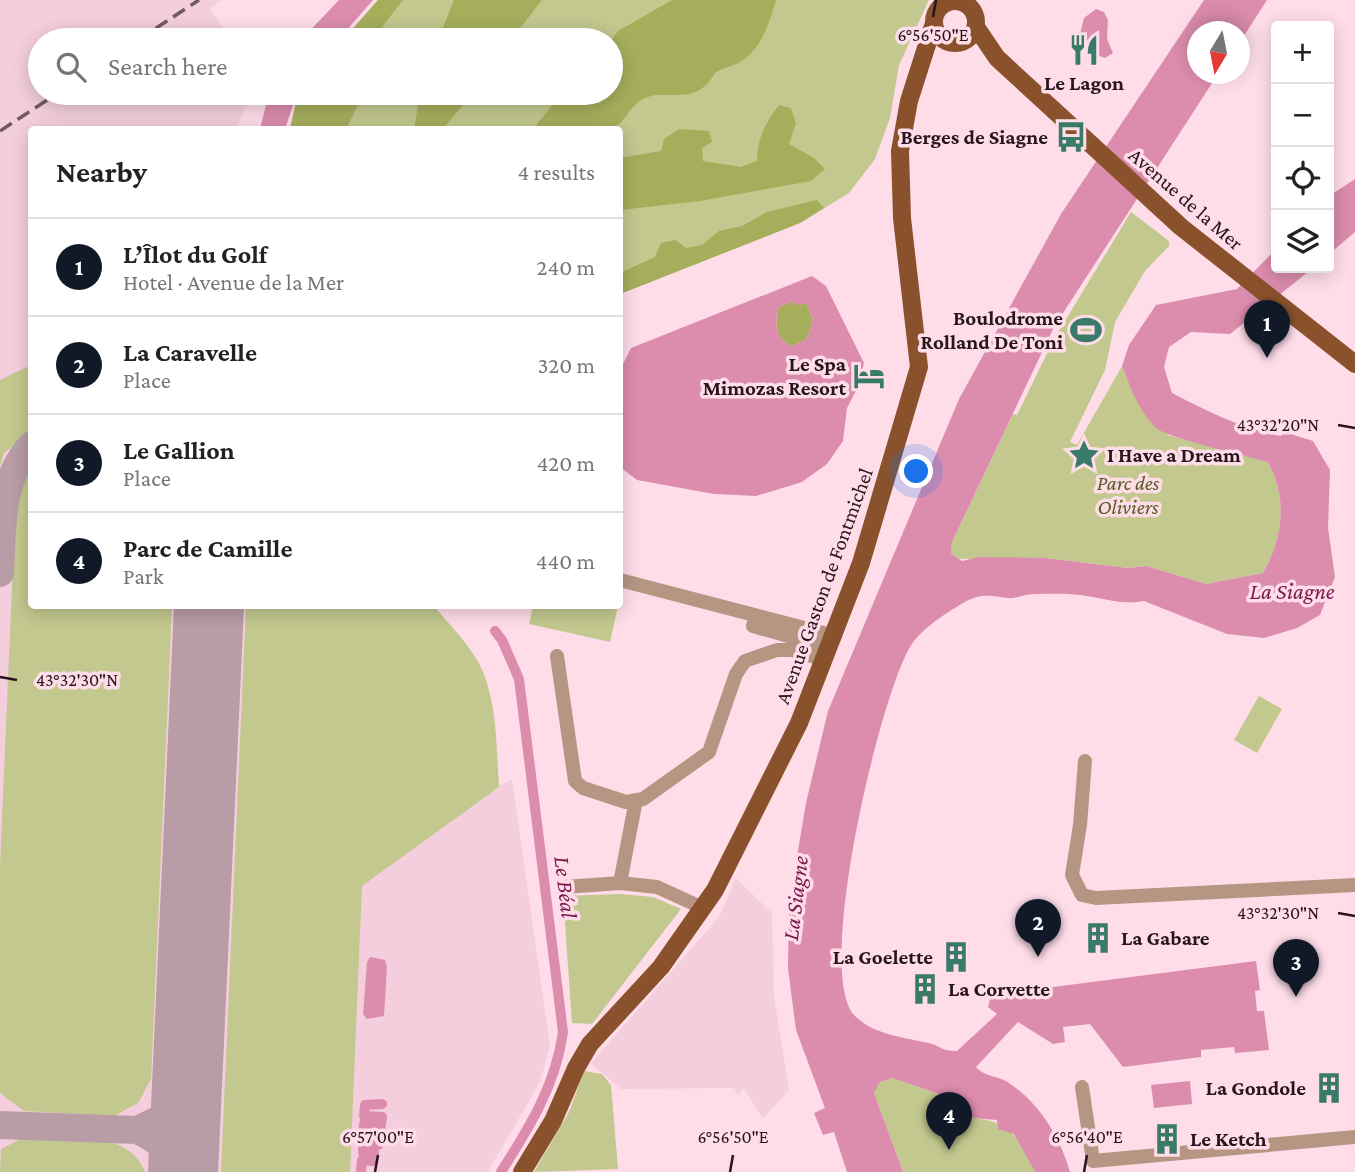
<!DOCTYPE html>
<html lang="en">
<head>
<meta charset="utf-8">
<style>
  :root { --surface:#fff; --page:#f6f6f6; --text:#222; --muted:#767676; --line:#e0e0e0; --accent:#111827 }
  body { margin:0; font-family:"Crimson Pro",serif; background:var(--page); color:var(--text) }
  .controls { position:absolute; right:21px; top:21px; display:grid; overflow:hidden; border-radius:7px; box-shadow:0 4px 18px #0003 }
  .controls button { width:63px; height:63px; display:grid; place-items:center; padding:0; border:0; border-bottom:2px solid var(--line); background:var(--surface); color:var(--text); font:35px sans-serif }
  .compass { position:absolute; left:1187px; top:21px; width:63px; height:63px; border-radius:50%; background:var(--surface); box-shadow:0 4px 18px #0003; rotate:190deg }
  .you { position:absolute; left:917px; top:472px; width:24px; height:24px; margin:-18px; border:5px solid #fff; border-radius:50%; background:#1a73e8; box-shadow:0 0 0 10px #1a73e833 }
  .badge { display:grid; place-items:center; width:46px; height:46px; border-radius:50%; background:var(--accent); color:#fff; font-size:23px; font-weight:700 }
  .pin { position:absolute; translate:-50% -58px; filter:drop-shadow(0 2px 4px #0008) }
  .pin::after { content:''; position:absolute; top:37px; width:24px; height:21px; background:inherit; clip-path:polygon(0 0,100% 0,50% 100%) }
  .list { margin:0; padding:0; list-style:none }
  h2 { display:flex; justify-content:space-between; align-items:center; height:91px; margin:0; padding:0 28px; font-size:30px }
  h2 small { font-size:23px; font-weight:400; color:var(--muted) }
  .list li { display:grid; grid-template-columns:46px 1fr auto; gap:21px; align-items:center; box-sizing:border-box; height:98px; padding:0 28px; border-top:2px solid var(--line) }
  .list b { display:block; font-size:26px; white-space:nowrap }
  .list p { margin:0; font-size:23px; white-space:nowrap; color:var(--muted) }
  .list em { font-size:23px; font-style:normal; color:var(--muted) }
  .icon { flex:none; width:38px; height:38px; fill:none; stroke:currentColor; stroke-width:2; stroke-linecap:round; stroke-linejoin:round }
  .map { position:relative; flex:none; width:1355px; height:1172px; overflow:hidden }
  .search { position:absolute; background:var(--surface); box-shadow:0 4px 18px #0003; left:28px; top:28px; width:595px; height:77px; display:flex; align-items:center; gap:18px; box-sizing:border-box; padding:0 24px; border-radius:38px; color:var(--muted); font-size:26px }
  .panel { position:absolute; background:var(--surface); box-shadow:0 4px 18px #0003; left:28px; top:126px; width:595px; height:483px; border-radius:7px }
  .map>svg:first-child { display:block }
  .built { fill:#f4cedd }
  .green { fill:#c2c88e }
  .forest { fill:#a6ae5c }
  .water { fill:#dc8cad; fill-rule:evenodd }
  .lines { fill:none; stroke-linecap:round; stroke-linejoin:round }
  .canal { stroke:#dc8cad; stroke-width:10 }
  .taxiway { stroke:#b89ca6; stroke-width:28 }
  .runway { stroke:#b89ca6; stroke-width:70 }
  .minor { stroke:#b69683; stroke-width:14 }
  .major { stroke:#89522c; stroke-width:18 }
  .rail { stroke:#725a64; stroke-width:3.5; stroke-dasharray:14 7; stroke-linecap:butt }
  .ticks { fill:none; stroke:#27141c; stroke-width:2.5 }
  .labels { text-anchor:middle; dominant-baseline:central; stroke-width:7; stroke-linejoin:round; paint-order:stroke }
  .poi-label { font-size:21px; font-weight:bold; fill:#27141c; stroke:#fedde9; text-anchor:end }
  .street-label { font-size:21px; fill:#27141c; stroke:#fedde9 }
  .park-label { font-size:21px; font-style:italic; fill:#575c20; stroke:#fedde9 }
  .water-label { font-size:23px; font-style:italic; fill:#781a4b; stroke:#fedde9 }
  .ticks-label { font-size:18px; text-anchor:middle; fill:#27141c; stroke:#fedde9; stroke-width:7; stroke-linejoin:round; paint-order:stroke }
</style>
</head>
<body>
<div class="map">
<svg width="1355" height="1172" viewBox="0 0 1355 1172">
  <rect width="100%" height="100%" fill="#fedde9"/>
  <path class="built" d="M0 0H222L210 8 231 40H40V93H251L236 129 32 130V606H433L476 658 485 676 492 705 499 786 512 779 550 1046 540 1082 488 1172H0Z
    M736 878 772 913 774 996 789 1090 763 1119 744 1088 738 1095 734 1088 620 1089 591 1063 719 917Z"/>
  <path class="green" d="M378 0H929L899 65 890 118 875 159 849 193 800 223 620 294V130H290L298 93H611V40H343Z
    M1131 212 1169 241V246L1145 271 1115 322 1105 370 1070 442 1077 445 1122 366 1129 384 1168 435 1268 462C1288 500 1283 537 1263 573L1206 584 1146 566 1128 568 1045 558 956 559 951 554 952 542 1013 414 1017 415 1054 339Z
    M31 365V432L4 453 0 467V380Z
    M31 463 32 606H172L151 1079 138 1103 114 1116 24 1111 0 1093V866L16 493 25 467Z
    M246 606H434C448 623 466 641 477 660 498 697 496 746 499 787L362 886 350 1172H221Z
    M533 606H618L610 642 529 624Z
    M1259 696 1282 709 1257 753 1234 740Z
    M621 894 653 897 681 909 592 1024 572 1023 563 896Z
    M584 1071 602 1074 611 1085 618 1169 534 1172 569 1112Z
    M892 1078 957 1100 972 1118C1015 1122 1016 1137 1035 1172H903L874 1093 880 1082Z
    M25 1137C63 1139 128 1127 145 1172H0L1 1149Z"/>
  <path class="forest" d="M378 0H403L372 40H343Z
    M454 0H542L511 40H438Z
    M672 0H776C769 24 762 48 740 62 732 67 723 67 715 73 693 111 663 84 640 101 630 108 624 122 613 129H533L562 93H611V41L618 31Z
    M298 93H364L346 129H290Z
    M420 93H473L443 129H414Z
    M779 105 791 108 796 123 789 144 814 158 825 169 811 181 700 201 620 210V158L661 151 664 139 679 129 709 131 712 142 702 148 703 161 741 167 757 161C758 137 764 125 779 105Z
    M817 200 824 208 800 223 620 294V273L655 257 661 243 675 240 686 248 702 245 719 231 742 226 767 212Z
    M792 301 807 304 813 320 807 339 792 346C775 340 774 322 779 307Z"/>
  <path class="water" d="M339 0H373L338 40H301Z
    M1204 0H1267L1240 42V32H1198V74H1218L1054 327 952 542 951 554 962 561 979 557 1045 558 1128 568 1146 566 1206 584 1263 573C1283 537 1288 500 1268 462 1247 456 1166 438 1155 427 1139 411 1130 387 1122 366L1129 345 1156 305 1237 289 1276 249V268H1313L1230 334 1191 332 1169 347 1164 367 1172 393C1207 411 1242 429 1281 436L1284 432 1313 441 1330 470 1328 528 1335 577 1320 615 1297 628 1264 638 1227 634 1144 601C1124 605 1106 599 1087 596 1069 593 1051 594 1034 594 1025 594 1016 599 1008 598 985 595 979 593 958 606 942 616 920 630 910 647 880 697 813 974 855 1016 874 1035 904 1037 928 1043 942 1046 940 1051 957 1051L997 1014 988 1007 991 995 1256 961 1260 990 1255 991 1257 1011H1264L1269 1050 1235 1053 1234 1047 1201 1050V1057L1123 1067 1090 1024 1063 1027 1065 1042 1053 1044 1018 1022 976 1067C986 1078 998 1075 1009 1083 1040 1104 1060 1137 1070 1172H1035L1014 1134 998 1129 997 1120 972 1118 957 1100 892 1078 880 1082 874 1093 903 1172H847L834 1132 823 1135 814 1113 825 1108 796 1030 788 968 789 904 806 803 828 711 959 399 1061 214Z
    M1096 9 1104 12 1108 20 1107 39 1113 53 1105 58 1088 52 1080 34 1084 18Z
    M269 93H297L285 129H260Z
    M1355 179V232L1329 254V196Z
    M812 276 826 286 864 363 858 387 847 408 843 441 827 464 802 482 756 496 714 494 637 480 620 467V370L631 348ZM792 301 795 305 807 304 813 320 807 339 792 346C775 340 774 322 779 307Z
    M370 957 385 960 387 967 384 1016 367 1019 363 1014 367 962Z
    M1190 1081 1192 1104 1154 1108 1151 1085Z"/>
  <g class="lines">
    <path class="canal" d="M495 631 502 640 519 679 563 1032C556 1085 529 1128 501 1172
      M361 1172 362 1160 373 1161 374 1153 363 1152V1144L378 1145V1133L363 1132 364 1124 381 1125 382 1117 364 1116 365 1105 382 1104"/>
    <path class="taxiway" d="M0 573C2 528 0 477 32 445
      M0 1125 137 1130 162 1118 172 1110 188 1067
      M137 1130C157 1139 171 1150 178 1172"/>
    <path class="runway" d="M183 1172 209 606"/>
    <path class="minor" d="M620 580 835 636
      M756 617 753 626 830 648
      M557 656 575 781 583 788 626 802 643 799 709 752 736 674 745 661 777 650H792L825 660
      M1085 761 1080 825 1072 875 1082 895 1096 898 1355 885
      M620 883 636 800
      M565 887 620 883 657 887 703 908
      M1082 1087 1093 1161 1355 1137"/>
    <path class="major" d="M934 22a21 21 0 1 1 42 0a21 21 0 1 1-42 0Z
      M976 27 997 58 1181 227 1355 364
      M522 1172 553 1121 576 1068 590 1044 661 967 715 890 799 723 861 563 919 367 902 218 900 151 909 101 933 26"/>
    <path class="rail" d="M138 40 199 0
      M0 131 58 93"/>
  </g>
  <path class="ticks" d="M933 17 936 0M1338 425 1355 428M0 677 17 680M1338 913 1355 916M375 1172 378 1155M730 1172 733 1155M1084 1172 1087 1155"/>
  <defs>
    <symbol id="restaurant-bare" viewBox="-9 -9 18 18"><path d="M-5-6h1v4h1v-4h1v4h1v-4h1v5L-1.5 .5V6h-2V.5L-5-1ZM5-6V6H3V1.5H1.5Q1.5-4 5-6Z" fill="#3a7a69" stroke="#fedde9" stroke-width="2.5" paint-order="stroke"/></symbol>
    <symbol id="bus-bare" viewBox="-9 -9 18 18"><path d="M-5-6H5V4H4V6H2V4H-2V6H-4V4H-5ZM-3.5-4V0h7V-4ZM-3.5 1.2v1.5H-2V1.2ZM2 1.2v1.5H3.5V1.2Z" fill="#3a7a69" stroke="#fedde9" stroke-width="2.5" paint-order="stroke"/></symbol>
    <symbol id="stadium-bare" viewBox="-9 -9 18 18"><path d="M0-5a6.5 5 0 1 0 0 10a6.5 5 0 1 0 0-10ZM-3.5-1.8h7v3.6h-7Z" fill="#3a7a69" stroke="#fedde9" stroke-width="2.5" paint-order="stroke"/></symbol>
    <symbol id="hotel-bare" viewBox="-9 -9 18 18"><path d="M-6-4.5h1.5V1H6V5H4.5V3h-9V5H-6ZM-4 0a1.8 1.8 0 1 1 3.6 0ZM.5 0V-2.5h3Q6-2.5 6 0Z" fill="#3a7a69" stroke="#fedde9" stroke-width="2.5" paint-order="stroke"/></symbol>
    <symbol id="sight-bare" viewBox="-9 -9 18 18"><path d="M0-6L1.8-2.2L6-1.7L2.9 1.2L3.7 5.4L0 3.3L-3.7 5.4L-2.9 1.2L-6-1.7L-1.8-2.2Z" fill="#3a7a69" stroke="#fedde9" stroke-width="2.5" paint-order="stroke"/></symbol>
    <symbol id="building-bare" viewBox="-9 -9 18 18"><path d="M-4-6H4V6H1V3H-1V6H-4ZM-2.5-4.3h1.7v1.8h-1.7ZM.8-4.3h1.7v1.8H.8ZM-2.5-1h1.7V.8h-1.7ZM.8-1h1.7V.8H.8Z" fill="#3a7a69" stroke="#fedde9" stroke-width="2.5" paint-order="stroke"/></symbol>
  </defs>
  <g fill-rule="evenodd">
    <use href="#restaurant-bare" x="1062" y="28" width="44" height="44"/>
    <use href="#bus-bare" x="1049" y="115" width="44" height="44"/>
    <use href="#stadium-bare" x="1064" y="308" width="44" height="44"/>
    <use href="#hotel-bare" x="847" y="354" width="44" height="44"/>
    <use href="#sight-bare" x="1062" y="433" width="44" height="44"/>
    <use href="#building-bare" x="1076" y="916" width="44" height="44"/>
    <use href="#building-bare" x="934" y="935" width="44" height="44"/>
    <use href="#building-bare" x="903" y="967" width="44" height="44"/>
    <use href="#building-bare" x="1307" y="1066" width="44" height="44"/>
    <use href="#building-bare" x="1145" y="1117" width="44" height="44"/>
  </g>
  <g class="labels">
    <g class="poi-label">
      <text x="1084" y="83" text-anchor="middle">Le Lagon</text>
      <text x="1048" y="137">Berges de Siagne</text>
      <text x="1063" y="318">Boulodrome<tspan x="1063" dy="24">Rolland De Toni</tspan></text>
      <text x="846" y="364">Le Spa<tspan x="846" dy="24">Mimozas Resort</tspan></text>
      <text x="1107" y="455" text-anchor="start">I Have a Dream</text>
      <text x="1121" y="938" text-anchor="start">La Gabare</text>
      <text x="933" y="957">La Goelette</text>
      <text x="948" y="989" text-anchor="start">La Corvette</text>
      <text x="1306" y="1088">La Gondole</text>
      <text x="1190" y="1139" text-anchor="start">Le Ketch</text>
    </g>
    <g class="street-label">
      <text transform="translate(1186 199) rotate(41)">Avenue de la Mer</text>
      <text transform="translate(824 586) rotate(-70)">Avenue Gaston de Fontmichel</text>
    </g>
    <g class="park-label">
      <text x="1128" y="483">Parc des<tspan x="1128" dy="24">Oliviers</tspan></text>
    </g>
    <g class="water-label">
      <text x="1292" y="591">La Siagne</text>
      <text transform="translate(566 887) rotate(83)">Le Béal</text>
      <text transform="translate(795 898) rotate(-83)">La Siagne</text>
    </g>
  </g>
  <g class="ticks-label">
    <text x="933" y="41">6°56'50"E</text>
    <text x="1278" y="431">43°32'20"N</text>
    <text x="77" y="686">43°32'30"N</text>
    <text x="1278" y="919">43°32'30"N</text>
    <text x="378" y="1143">6°57'00"E</text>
    <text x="733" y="1143">6°56'50"E</text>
    <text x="1087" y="1143">6°56'40"E</text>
  </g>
</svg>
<div class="controls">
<button>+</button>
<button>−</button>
<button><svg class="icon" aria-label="locate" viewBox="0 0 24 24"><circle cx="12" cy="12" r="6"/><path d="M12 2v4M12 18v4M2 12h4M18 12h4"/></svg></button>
<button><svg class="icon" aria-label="layers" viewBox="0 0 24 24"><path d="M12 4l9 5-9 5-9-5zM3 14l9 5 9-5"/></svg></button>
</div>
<svg class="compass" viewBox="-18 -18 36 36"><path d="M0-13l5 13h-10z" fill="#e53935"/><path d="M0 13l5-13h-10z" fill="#767676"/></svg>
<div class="you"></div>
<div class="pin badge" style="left:1267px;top:358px">1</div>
<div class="pin badge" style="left:1038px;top:957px">2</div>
<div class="pin badge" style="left:1296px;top:997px">3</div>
<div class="pin badge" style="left:949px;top:1150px">4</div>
<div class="search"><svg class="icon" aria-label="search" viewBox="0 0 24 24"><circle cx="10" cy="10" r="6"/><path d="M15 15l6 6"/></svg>Search here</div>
<section class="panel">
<h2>Nearby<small>4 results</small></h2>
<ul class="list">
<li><span class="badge">1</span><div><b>L’Îlot du Golf</b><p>Hotel · Avenue de la Mer</p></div><em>240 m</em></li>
<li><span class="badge">2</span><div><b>La Caravelle</b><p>Place</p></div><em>320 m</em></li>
<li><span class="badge">3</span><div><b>Le Gallion</b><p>Place</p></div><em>420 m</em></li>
<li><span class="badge">4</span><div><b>Parc de Camille</b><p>Park</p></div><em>440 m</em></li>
</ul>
</section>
</div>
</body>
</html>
